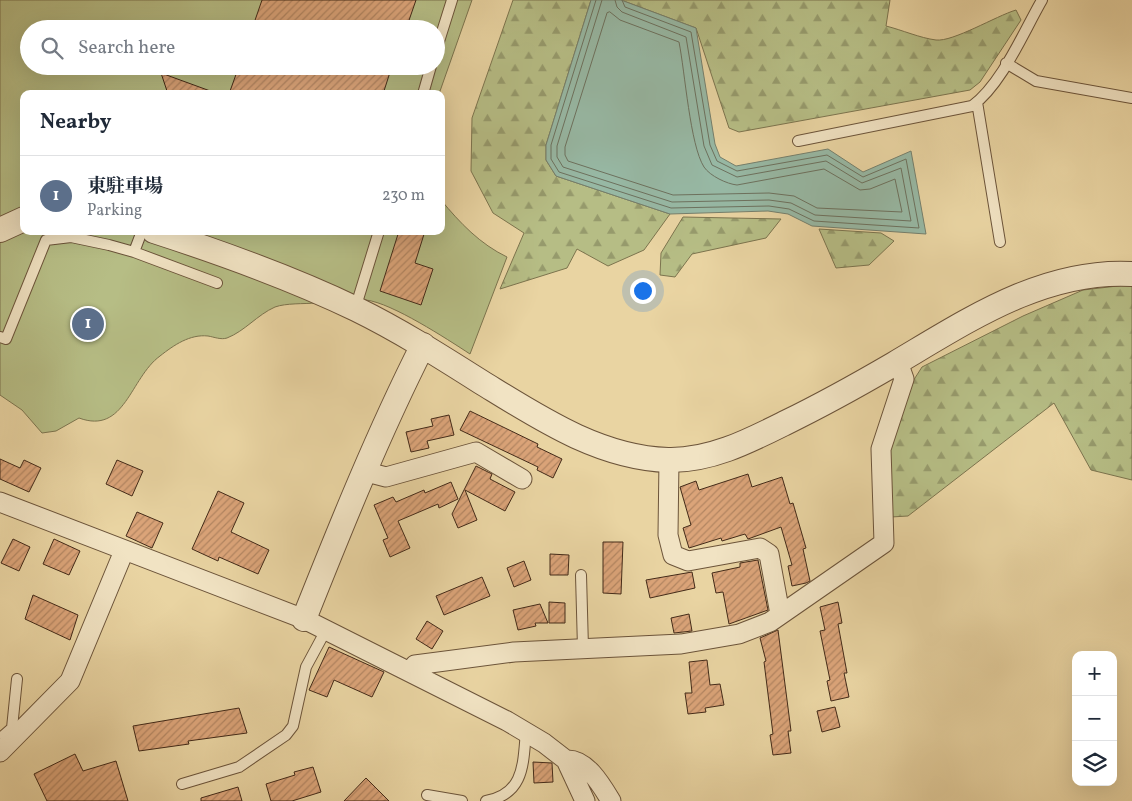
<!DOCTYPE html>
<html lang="en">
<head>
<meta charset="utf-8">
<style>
  :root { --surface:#fff; --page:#f2f2f3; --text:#1f2937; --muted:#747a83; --line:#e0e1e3; --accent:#d93025 }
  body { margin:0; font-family:Vollkorn,"Noto Serif JP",serif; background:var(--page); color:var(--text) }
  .controls { position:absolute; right:15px; bottom:15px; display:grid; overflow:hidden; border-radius:10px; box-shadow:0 5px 20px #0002 }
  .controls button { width:45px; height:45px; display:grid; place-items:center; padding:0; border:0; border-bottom:1px solid var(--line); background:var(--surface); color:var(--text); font:25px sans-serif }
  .you { position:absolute; left:642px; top:290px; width:18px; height:18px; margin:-12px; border:4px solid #fff; border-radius:50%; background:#1a73e8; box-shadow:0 0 0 8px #1a73e833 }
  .badge { display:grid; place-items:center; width:32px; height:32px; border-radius:50%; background:var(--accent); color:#fff; font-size:16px; font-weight:700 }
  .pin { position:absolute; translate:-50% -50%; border:2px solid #fff; box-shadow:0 1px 5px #0006 }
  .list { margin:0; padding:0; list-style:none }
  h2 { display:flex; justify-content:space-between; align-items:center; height:65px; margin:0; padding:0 20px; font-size:21px }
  h2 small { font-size:16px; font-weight:400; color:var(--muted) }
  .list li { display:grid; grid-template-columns:32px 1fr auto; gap:15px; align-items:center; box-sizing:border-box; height:80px; padding:0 20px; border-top:1px solid var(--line) }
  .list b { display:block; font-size:19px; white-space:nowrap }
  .list p { margin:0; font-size:16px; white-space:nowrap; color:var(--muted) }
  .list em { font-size:16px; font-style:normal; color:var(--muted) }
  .icon { flex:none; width:28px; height:28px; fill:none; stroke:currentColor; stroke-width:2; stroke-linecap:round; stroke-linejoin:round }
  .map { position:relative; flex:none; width:1132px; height:801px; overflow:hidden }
  .search { position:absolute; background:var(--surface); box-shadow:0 5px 20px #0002; left:20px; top:20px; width:425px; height:55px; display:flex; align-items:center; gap:12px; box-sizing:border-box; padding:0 18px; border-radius:28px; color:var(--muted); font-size:19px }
  .panel { position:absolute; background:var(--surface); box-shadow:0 5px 20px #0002; left:20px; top:90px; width:425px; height:145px; border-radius:10px }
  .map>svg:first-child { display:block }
  .forest { fill:url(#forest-firs); stroke:#7c744e }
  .green { fill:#b6bd85; stroke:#7c744e; fill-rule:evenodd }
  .water { fill:#97b8a4; stroke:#757f6c }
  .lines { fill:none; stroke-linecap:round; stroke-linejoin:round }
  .shore { stroke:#6d715e; stroke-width:1 }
  .building { fill:url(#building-hatch); stroke:#432a18 }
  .service-casing { stroke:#6c543a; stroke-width:12 }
  .minor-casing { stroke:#6c543a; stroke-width:21 }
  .tertiary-casing { stroke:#6c543a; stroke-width:26 }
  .service { stroke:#f1e3c3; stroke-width:10 }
  .minor { stroke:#f1e3c3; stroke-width:19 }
  .tertiary { stroke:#f1e3c3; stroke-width:24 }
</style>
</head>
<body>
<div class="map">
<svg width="1132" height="801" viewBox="0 0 1132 801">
  <defs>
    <pattern id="forest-firs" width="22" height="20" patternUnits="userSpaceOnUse" patternTransform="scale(1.25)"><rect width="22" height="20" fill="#b6bd85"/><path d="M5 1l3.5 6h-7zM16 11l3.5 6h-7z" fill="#969a6c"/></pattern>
    <pattern id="building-hatch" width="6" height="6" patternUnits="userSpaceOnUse" patternTransform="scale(1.25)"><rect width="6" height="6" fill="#dba479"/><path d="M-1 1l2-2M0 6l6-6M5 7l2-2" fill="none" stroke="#b38662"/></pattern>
  </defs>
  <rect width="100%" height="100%" fill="#e9d4a2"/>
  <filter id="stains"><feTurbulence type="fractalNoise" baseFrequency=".004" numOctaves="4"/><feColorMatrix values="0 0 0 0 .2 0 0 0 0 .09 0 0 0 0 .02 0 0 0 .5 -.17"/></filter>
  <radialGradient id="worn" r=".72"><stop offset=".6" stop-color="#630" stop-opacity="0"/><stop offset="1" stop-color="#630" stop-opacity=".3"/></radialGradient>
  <path class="forest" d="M513 0H591L546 145V160L556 176 670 214 644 250 608 266 577 249 567 268 500 289 524 233 493 213 471 171 472 118Z
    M621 0H890L886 26C902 30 920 38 936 40 953 42 996 16 1016 10L1021 20 980 82 970 90 739 132 729 128 696 28Z
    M683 217 781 219 766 238 692 254 675 277 660 275 661 253Z
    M819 229 881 233 894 241 869 265 836 268Z
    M1126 285H1132V480L1091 470 1054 403 908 516 891 517 886 444 899 403 922 367 1023 316 1083 290Z"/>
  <path class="green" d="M0 0H472L439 94H24V231H441V200C460 223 480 244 507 257L470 354C447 339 392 303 366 300 351 298 332 302 316 303 304 304 286 303 275 307 257 315 245 331 227 338 221 340 214 337 208 336 190 334 174 345 160 356 130 378 125 435 79 418L56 431 42 433 22 410 0 395ZM29 29H436V66H29Z"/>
  <path class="water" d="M591 0H621L696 28 715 144 720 157 736 166 828 149 863 172 911 151 926 234 812 226 788 214 768 211 670 214 556 176 546 160V145Z"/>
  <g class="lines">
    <path class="shore" d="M596 0 551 145V159L559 172 671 208 769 206 789 209 814 221 919 228 906 159 863 177 827 155 737 171 717 161 710 145 691 32 625 7 622 0
      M602 0 557 146V157L563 167 672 202 769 200 791 203 815 215 911 221 901 168 862 183 826 161 737 177 712 165 704 146 686 37 622 12 617 7 615 0
      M610 12 620 20 679 42C685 72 690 145 704 167 710 176 727 184 737 185L824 169 860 190 870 189 895 179 902 212 817 208 794 196 769 193 673 195 568 161 565 155V147L607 13Z"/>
  </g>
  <path class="building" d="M262 0H416L406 29H252Z
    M239 66H392L383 94H229Z
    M161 73 213 92V94H168Z
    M399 231H425L415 263 433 269 421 305 380 291Z
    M470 411 538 444 537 447 562 459 553 478 537 470 538 467 460 430Z
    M449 415 454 435 427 441 429 448 411 452 406 432 433 426 431 419Z
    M0 459 20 468 24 460 41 468 29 492 0 479Z
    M117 460 143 471 132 496 106 484Z
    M476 466 492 474 490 479 515 492 505 511 465 490 477 520 458 528 452 514Z
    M748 474 752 487 782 477 790 504 793 503 806 548 803 549 810 581 806 583 792 586 788 566 792 565 781 527 748 539 745 534 722 541 721 538 689 548 683 528 691 525 680 487 696 481 699 490Z
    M451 482 458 499 439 508 438 504 398 521 410 548 390 557 383 540 388 538 374 505 393 497 396 502 424 490 425 493Z
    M218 491 244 503 231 532 269 550 258 574 219 557 218 561 192 549Z
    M137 512 163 523 152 548 126 536Z
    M13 539 30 547 19 571 1 563Z
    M54 539 80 551 69 575 43 564Z
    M603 542H623L621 594 603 593Z
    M550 554 569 555 568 575H550Z
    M758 560 768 610 729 624 723 592 716 593 712 573 740 567V563Z
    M524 561 531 580 514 587 507 568Z
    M692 572 695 588 650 598 646 580Z
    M482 577 490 596 444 615 436 596Z
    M33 595 78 615 70 640 25 619Z
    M549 602 565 603V623H549Z
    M838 602 842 623 838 624 847 673H844L849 697 831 701 827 681 830 680 820 631 825 630 820 607Z
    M540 604 548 623H535L536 626 518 630 513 610Z
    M689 614 692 631 674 633 671 618Z
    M427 621 443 631 432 649 416 639Z
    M778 630 791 731H788L791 753 773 755 770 735 773 734 764 662 766 661 760 638Z
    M329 647 384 672 372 697 334 680 327 697 309 690Z
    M707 660 710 685 720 684 724 705 705 708 706 712 688 714 685 693H692L689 662Z
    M835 707 840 727 822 732 817 711Z
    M239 708 247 733 188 741 189 744 139 751 133 726Z
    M75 754 83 771 116 761 128 801H47L34 774Z
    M533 762 552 763 553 782 534 783Z
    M313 767 321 792 292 801H271L266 784 295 775 294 772Z
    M366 778 389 801H344Z
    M238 787 242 801H201V798Z"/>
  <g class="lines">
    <defs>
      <path id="service" d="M436 51 452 0
        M1006 63 1036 81 1132 98
        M423 94 431 66
        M977 102 1000 242
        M798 141 972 106C1002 84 1023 33 1042 0
        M134 252 142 231
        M355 309 379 231
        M0 337 6 339 46 240 71 237 109 245 134 252 217 283
        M581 575 583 648
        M4 735 12 728 17 679
        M182 784 239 767 286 735 293 726 306 667 326 630
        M427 795 462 801
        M486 801C525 794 523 763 526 731"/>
      <path id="minor" d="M669 460 668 535 673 555 688 561 760 548 769 554 780 614
        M363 471 386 477 476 452 522 479
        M0 502 304 619 507 721 544 743 566 760 585 801
        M411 672 415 665 514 652 681 644 739 634 770 622 884 543 881 449 904 379 898 362
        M0 752 70 681 124 551
        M566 760C586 758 602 786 611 801"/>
      <path id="tertiary" d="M0 230 24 219
        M154 231C222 253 292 278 356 309 399 330 440 356 481 382 538 417 599 458 668 460 710 461 749 441 785 423 822 405 858 385 894 364 967 321 1043 269 1132 274
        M304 619C341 526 378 434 423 345"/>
    </defs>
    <use href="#service" class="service-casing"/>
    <use href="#minor" class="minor-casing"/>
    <use href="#tertiary" class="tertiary-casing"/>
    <use href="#service" class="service"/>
    <use href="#minor" class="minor"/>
    <use href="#tertiary" class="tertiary"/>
  </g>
  <rect width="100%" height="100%" filter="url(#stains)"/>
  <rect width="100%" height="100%" fill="url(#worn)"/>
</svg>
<div class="controls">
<button>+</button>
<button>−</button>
<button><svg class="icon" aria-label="layers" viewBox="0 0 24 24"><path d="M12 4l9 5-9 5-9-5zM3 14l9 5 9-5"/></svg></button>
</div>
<div class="you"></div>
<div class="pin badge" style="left:88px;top:324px;background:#5c6f8a">1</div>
<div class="search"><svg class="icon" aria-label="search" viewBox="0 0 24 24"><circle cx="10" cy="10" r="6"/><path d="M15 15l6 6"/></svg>Search here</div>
<section class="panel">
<h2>Nearby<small></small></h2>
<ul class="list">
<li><span class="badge" style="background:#5c6f8a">1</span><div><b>東駐車場</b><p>Parking</p></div><em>230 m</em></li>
</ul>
</section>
</div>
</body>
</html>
